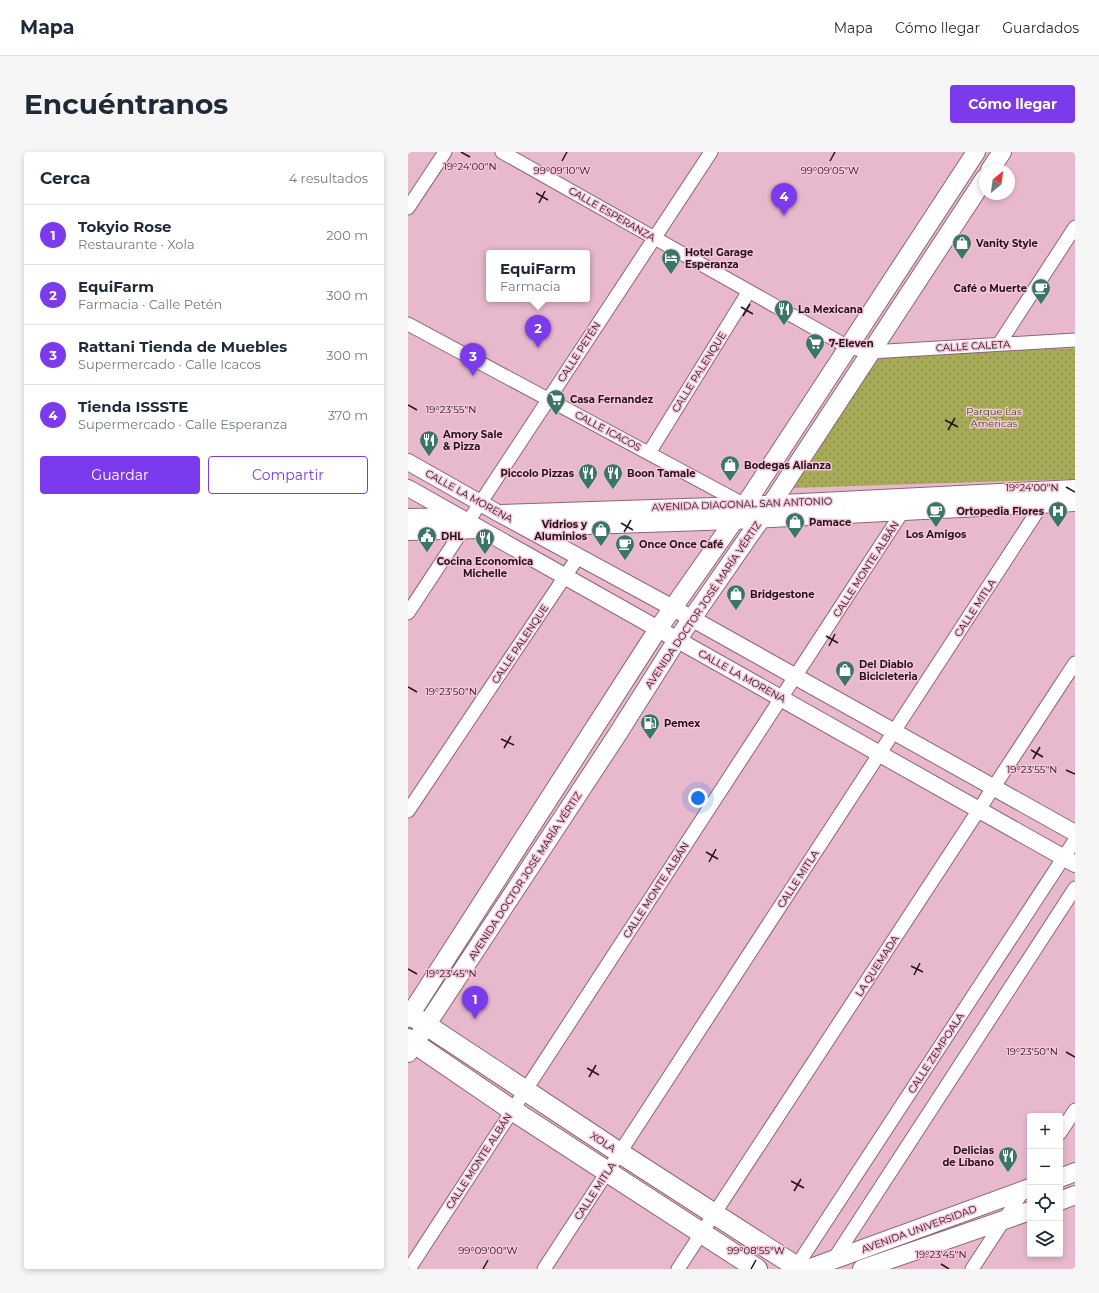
<!DOCTYPE html>
<html lang="es">
<head>
<meta charset="utf-8">
<style>
  :root { --surface:#fff; --page:#f6f6f7; --text:#1f2937; --muted:#747a83; --line:#e0e1e3; --accent:#7c3aed }
  body { margin:0; font-family:Montserrat,sans-serif; background:var(--page); color:var(--text) }
  .controls { position:absolute; right:12px; bottom:12px; display:grid; overflow:hidden; border-radius:4px; box-shadow:0 2px 6px #0003 }
  .controls button { width:36px; height:36px; display:grid; place-items:center; padding:0; border:0; border-bottom:1px solid var(--line); background:var(--surface); color:var(--text); font:20px sans-serif }
  .compass { position:absolute; left:571px; top:12px; width:36px; height:36px; border-radius:50%; background:var(--surface); box-shadow:0 2px 6px #0003; rotate:29deg }
  .you { position:absolute; left:290px; top:646px; width:14px; height:14px; margin:-10px; border:3px solid #fff; border-radius:50%; background:#1a73e8; box-shadow:0 0 0 6px #1a73e833 }
  .badge { display:grid; place-items:center; width:26px; height:26px; border-radius:50%; background:var(--accent); color:#fff; font-size:13px; font-weight:700 }
  .pin { position:absolute; translate:-50% -33px; filter:drop-shadow(0 1px 2px #0008) }
  .pin::after { content:''; position:absolute; top:21px; width:14px; height:12px; background:inherit; clip-path:polygon(0 0,100% 0,50% 100%) }
  .popup { position:absolute; left:78px; top:98px; width:104px; height:52px; box-sizing:border-box; display:grid; place-content:center; border-radius:4px; background:var(--surface); filter:drop-shadow(0 1px 3px #0005); font-size:13px; white-space:nowrap; color:var(--muted) }
  .popup b { font-size:15px; color:var(--text) }
  .popup::after { content:''; position:absolute; left:50%; top:100%; margin-left:-8px; border:8px solid transparent; border-top-color:var(--surface) }
  .list { margin:0; padding:0; list-style:none }
  h2 { display:flex; justify-content:space-between; align-items:center; height:52px; margin:0; padding:0 16px; font-size:17px }
  h2 small { font-size:13px; font-weight:400; color:var(--muted) }
  .list li { display:grid; grid-template-columns:26px 1fr auto; gap:12px; align-items:center; box-sizing:border-box; height:60px; padding:0 16px; border-top:1px solid var(--line) }
  .list b { display:block; font-size:15px; white-space:nowrap }
  .list p { margin:0; font-size:13px; white-space:nowrap; color:var(--muted) }
  .list em { font-size:13px; font-style:normal; color:var(--muted) }
  .actions { display:flex; gap:8px; padding:12px 16px }
  .actions a { flex:1; padding:9px 0; border:1px solid var(--accent); border-radius:4px; text-align:center; font-size:14px; color:var(--accent) }
  .actions .main { background:var(--accent); color:#fff }
  .icon { flex:none; width:22px; height:22px; fill:none; stroke:currentColor; stroke-width:2; stroke-linecap:round; stroke-linejoin:round }
  .map { position:relative; flex:none; width:667px; height:1117px; overflow:hidden; border-radius:4px }
  header { display:flex; align-items:center; gap:24px; box-sizing:border-box; height:56px; padding:0 20px; background:var(--surface); border-bottom:1px solid var(--line) }
  header strong { font-size:19px }
  nav { display:flex; gap:22px; margin-inline-start:auto; font-size:14px }
  .intro { display:flex; align-items:center; justify-content:space-between; box-sizing:border-box; height:96px; padding:0 24px }
  h1 { margin:0; font-size:28px }
  .button { padding:10px 18px; border-radius:4px; background:var(--accent); color:#fff; font-size:14px; font-weight:700 }
  main { display:flex; gap:24px; padding:0 24px }
  aside { flex:1; background:var(--surface); border-radius:4px; box-shadow:0 2px 6px #0003 }
  .map>svg:first-child { display:block }
  .park { fill:url(#park-dots) }
  .lines { fill:none; stroke-linecap:round; stroke-linejoin:round }
  .minor-casing { stroke:#8f6477; stroke-width:15 }
  .tertiary-casing { stroke:#8f6477; stroke-width:18 }
  .secondary-casing { stroke:#8f6477; stroke-width:20 }
  .primary-casing { stroke:#8f6477; stroke-width:22 }
  .minor { stroke:#fff; stroke-width:13 }
  .tertiary { stroke:#fff; stroke-width:16 }
  .secondary { stroke:#fff; stroke-width:18 }
  .primary { stroke:#fff; stroke-width:20 }
  .ticks { fill:none; stroke:#24131b; stroke-width:1.5 }
  .labels { text-anchor:middle; dominant-baseline:central; stroke-width:3; stroke-linejoin:round; paint-order:stroke }
  .street-label { font-size:10px; fill:#24131b; stroke:#f5c5d9 }
  .poi-label { font-size:10px; font-weight:bold; fill:#24131b; stroke:#f5c5d9; text-anchor:start }
  .park-label { font-size:10px; fill:#47491f; stroke:#f5c5d9 }
  .ticks-label { font-size:10px; text-anchor:middle; fill:#24131b; stroke:#f5c5d9; stroke-width:3; stroke-linejoin:round; paint-order:stroke }
</style>
</head>
<body>
<header>
<strong>Mapa</strong>
<nav><a>Mapa</a><a>Cómo llegar</a><a>Guardados</a></nav>
</header>
<div class="intro"><h1>Encuéntranos</h1><a class="button">Cómo llegar</a></div>
<main>
<aside>
<h2>Cerca<small>4 resultados</small></h2>
<ul class="list">
<li><span class="badge">1</span><div><b>Tokyio Rose</b><p>Restaurante · Xola</p></div><em>200 m</em></li>
<li><span class="badge">2</span><div><b>EquiFarm</b><p>Farmacia · Calle Petén</p></div><em>300 m</em></li>
<li><span class="badge">3</span><div><b>Rattani Tienda de Muebles</b><p>Supermercado · Calle Icacos</p></div><em>300 m</em></li>
<li><span class="badge">4</span><div><b>Tienda ISSSTE</b><p>Supermercado · Calle Esperanza</p></div><em>370 m</em></li>
</ul>
<div class="actions"><a class="main">Guardar</a><a>Compartir</a></div>
</aside>
<div class="map">
<svg width="667" height="1117" viewBox="0 0 667 1117">
  <defs>
    <pattern id="park-dots" width="8" height="8" patternUnits="userSpaceOnUse"><rect width="8" height="8" fill="#a7ab58"/><path d="M2 2h.1M6 6h.1" fill="none" stroke="#888a48" stroke-width="1.8" stroke-linecap="round"/></pattern>
  </defs>
  <rect width="100%" height="100%" fill="#e8b8cd"/>
  <path class="park" d="M667 196V327L384 336 465 204Z"/>
  <g class="lines">
    <defs>
      <path id="minor" d="M94 0 440 195 462 200 667 188
        M0 56 37 0
        M0 172 337 353
        M591 192 667 75
        M241 301 341 139
        M0 461 303 0
        M0 659 170 405
        M652 981 667 958
        M424 1110 667 736
        M388 1115 667 688
        M1 1117 495 359
        M136 1117 638 346
        M270 1117 667 511
        M564 1117 617 1036"/>
      <path id="tertiary" d="M0 310 90 361 265 456 667 681
        M0 336 667 712
        M92 361 337 353 667 336
        M0 365 48 364
        M118 376 326 369 667 351
        M0 380 72 378"/>
      <path id="secondary" d="M582 18 594 0
        M0 866 250 477 337 353 568 0
        M0 901 209 583 269 488 364 351 577 26
        M652 1026 667 1020
        M652 1049 667 1043
        M400 1117 622 1036
        M454 1117 622 1059"/>
      <path id="primary" d="M0 861 212 1001 392 1117
        M0 887 104 958 349 1117"/>
    </defs>
    <use href="#minor" class="minor-casing"/>
    <use href="#tertiary" class="tertiary-casing"/>
    <use href="#secondary" class="secondary-casing"/>
    <use href="#primary" class="primary-casing"/>
    <use href="#minor" class="minor"/>
    <use href="#tertiary" class="tertiary"/>
    <use href="#secondary" class="secondary"/>
    <use href="#primary" class="primary"/>
  </g>
  <path class="ticks" d="M53 0 62 5M154 9 159 0M422 9 427 0M128 41 140 48M131 51 137 39M333 155 345 162M335 164 342 152M0 253 9 258M537 268 550 275M540 278 547 266M658 335 667 340M213 371 225 378M216 380 223 368M418 484 430 491M421 494 427 482M0 535 9 540M93 587 106 593M96 596 103 584M623 598 635 605M625 607 632 595M658 618 667 622M298 700 310 707M301 710 308 697M503 814 515 820M0 817 9 822M506 823 512 811M658 900 667 905M179 916 191 923M181 925 188 913M383 1029 396 1036M386 1039 393 1027M533 1112 541 1117M75 1117 80 1108M343 1117 348 1108"/>
  <defs>
    <symbol id="shop-pin" viewBox="-11 -11 22 30"><path d="M0 17L-7.5 6A9.5 9.5 0 1 1 7.5 6Z" fill="#397764" stroke="#f5c5d9"/><path d="M-5-2.5h2.3a2.7 3.5 0 0 1 5.4 0H5L5.5 6h-11ZM-1.5-2.5h3a1.5 2.3 0 0 0-3 0Z" fill="#fff"/></symbol>
    <symbol id="hotel-pin" viewBox="-11 -11 22 30"><path d="M0 17L-7.5 6A9.5 9.5 0 1 1 7.5 6Z" fill="#397764" stroke="#f5c5d9"/><path d="M-6-4.5h1.5V1H6V5H4.5V3h-9V5H-6ZM-4 0a1.8 1.8 0 1 1 3.6 0ZM.5 0V-2.5h3Q6-2.5 6 0Z" fill="#fff"/></symbol>
    <symbol id="cafe-pin" viewBox="-11 -11 22 30"><path d="M0 17L-7.5 6A9.5 9.5 0 1 1 7.5 6Z" fill="#397764" stroke="#f5c5d9"/><path d="M-5.5-4.5H6V0H3Q3 3.5 0 3.5H-2.5Q-5.5 3.5-5.5 0ZM3-3.2v2h1.7v-2ZM-6 4.5H4V6H-6Z" fill="#fff"/></symbol>
    <symbol id="restaurant-pin" viewBox="-11 -11 22 30"><path d="M0 17L-7.5 6A9.5 9.5 0 1 1 7.5 6Z" fill="#397764" stroke="#f5c5d9"/><path d="M-5-6h1v4h1v-4h1v4h1v-4h1v5L-1.5 .5V6h-2V.5L-5-1ZM5-6V6H3V1.5H1.5Q1.5-4 5-6Z" fill="#fff"/></symbol>
    <symbol id="supermarket-pin" viewBox="-11 -11 22 30"><path d="M0 17L-7.5 6A9.5 9.5 0 1 1 7.5 6Z" fill="#397764" stroke="#f5c5d9"/><path d="M-6-5.5h2.5l.6 2H6L4.5 2H-2.5L-4.4-4H-6ZM-1.5 3.2a1.3 1.3 0 1 0 .1 0ZM3 3.2a1.3 1.3 0 1 0 .1 0Z" fill="#fff"/></symbol>
    <symbol id="hospital-pin" viewBox="-11 -11 22 30"><path d="M0 17L-7.5 6A9.5 9.5 0 1 1 7.5 6Z" fill="#397764" stroke="#f5c5d9"/><path d="M-5-5h3v3.5h4V-5h3V5h-3V1.5h-4V5h-3Z" fill="#fff"/></symbol>
    <symbol id="civic-pin" viewBox="-11 -11 22 30"><path d="M0 17L-7.5 6A9.5 9.5 0 1 1 7.5 6Z" fill="#397764" stroke="#f5c5d9"/><path d="M-.6-6.5H3V-4.5H.6V-3L4-1V1h2V6H-6V1h2V-1L-.6-3ZM-1.2 2.5V6h2.4V2.5Z" fill="#fff"/></symbol>
    <symbol id="fuel-pin" viewBox="-11 -11 22 30"><path d="M0 17L-7.5 6A9.5 9.5 0 1 1 7.5 6Z" fill="#397764" stroke="#f5c5d9"/><path d="M-5.5-6h7V0h2V4h1.3V-2.5L3-4.5l.8-.8L6-3V5H2.5V1h-1V6h-7ZM-4.2-4.7v3.2H.2V-4.7Z" fill="#fff"/></symbol>
  </defs>
  <g fill-rule="evenodd">
    <use href="#shop-pin" x="543" y="80" width="22" height="30"/>
    <use href="#hotel-pin" x="252" y="95" width="22" height="30"/>
    <use href="#cafe-pin" x="622" y="125" width="22" height="30"/>
    <use href="#restaurant-pin" x="365" y="146" width="22" height="30"/>
    <use href="#supermarket-pin" x="396" y="180" width="22" height="30"/>
    <use href="#supermarket-pin" x="137" y="236" width="22" height="30"/>
    <use href="#restaurant-pin" x="10" y="277" width="22" height="30"/>
    <use href="#shop-pin" x="311" y="302" width="22" height="30"/>
    <use href="#restaurant-pin" x="169" y="310" width="22" height="30"/>
    <use href="#restaurant-pin" x="194" y="310" width="22" height="30"/>
    <use href="#cafe-pin" x="517" y="348" width="22" height="30"/>
    <use href="#hospital-pin" x="639" y="348" width="22" height="30"/>
    <use href="#shop-pin" x="376" y="359" width="22" height="30"/>
    <use href="#shop-pin" x="182" y="367" width="22" height="30"/>
    <use href="#civic-pin" x="8" y="373" width="22" height="30"/>
    <use href="#restaurant-pin" x="66" y="375" width="22" height="30"/>
    <use href="#cafe-pin" x="206" y="381" width="22" height="30"/>
    <use href="#shop-pin" x="317" y="431" width="22" height="30"/>
    <use href="#shop-pin" x="426" y="507" width="22" height="30"/>
    <use href="#fuel-pin" x="231" y="560" width="22" height="30"/>
    <use href="#restaurant-pin" x="589" y="993" width="22" height="30"/>
  </g>
  <g class="labels">
    <g class="street-label">
      <text transform="translate(204 62) rotate(30)">CALLE ESPERANZA</text>
      <text transform="translate(565 194) rotate(-3)">CALLE CALETA</text>
      <text transform="translate(171 200) rotate(-57)">CALLE PETÉN</text>
      <text transform="translate(291 220) rotate(-58)">CALLE PALENQUE</text>
      <text transform="translate(200 279) rotate(28)">CALLE ICACOS</text>
      <text transform="translate(61 344) rotate(29)">CALLE LA MORENA</text>
      <text transform="translate(334 352) rotate(-2)">AVENIDA DIAGONAL SAN ANTONIO</text>
      <text transform="translate(458 417) rotate(-57)">CALLE MONTE ALBÁN</text>
      <text transform="translate(295 453) rotate(-56)">AVENIDA DOCTOR JOSÉ MARÍA VÉRTIZ</text>
      <text transform="translate(567 456) rotate(-57)">CALLE MITLA</text>
      <text transform="translate(112 492) rotate(-56)">CALLE PALENQUE</text>
      <text transform="translate(334 524) rotate(29)">CALLE LA MORENA</text>
      <text transform="translate(117 724) rotate(-57)">AVENIDA DOCTOR JOSÉ MARÍA VÉRTIZ</text>
      <text transform="translate(390 727) rotate(-57)">CALLE MITLA</text>
      <text transform="translate(248 738) rotate(-57)">CALLE MONTE ALBÁN</text>
      <text transform="translate(469 814) rotate(-57)">LA QUEMADA</text>
      <text transform="translate(528 901) rotate(-57)">CALLE ZEMPOALA</text>
      <text transform="translate(195 990) rotate(33)">XOLA</text>
      <text transform="translate(71 1009) rotate(-57)">CALLE MONTE ALBÁN</text>
      <text transform="translate(187 1039) rotate(-57)">CALLE MITLA</text>
      <text transform="translate(511 1077) rotate(-20)">AVENIDA UNIVERSIDAD</text>
    </g>
    <g class="poi-label">
      <text x="568" y="91">Vanity Style</text>
      <text x="277" y="100">Hotel Garage<tspan x="277" dy="12">Esperanza</tspan></text>
      <text x="619" y="136" text-anchor="end">Café o Muerte</text>
      <text x="390" y="157">La Mexicana</text>
      <text x="421" y="191">7-Eleven</text>
      <text x="162" y="247">Casa Fernandez</text>
      <text x="35" y="282">Amory Sale<tspan x="35" dy="12">&amp; Pizza</tspan></text>
      <text x="336" y="313">Bodegas Alianza</text>
      <text x="166" y="321" text-anchor="end">Piccolo Pizzas</text>
      <text x="219" y="321">Boon Tamale</text>
      <text x="636" y="359" text-anchor="end">Ortopedia Flores</text>
      <text x="401" y="370">Pamace</text>
      <text x="179" y="372" text-anchor="end">Vidrios y<tspan x="179" dy="12">Aluminios</tspan></text>
      <text x="528" y="382" text-anchor="middle">Los Amigos</text>
      <text x="33" y="384">DHL</text>
      <text x="231" y="392">Once Once Café</text>
      <text x="77" y="409" text-anchor="middle">Cocina Economica<tspan x="77" dy="12">Michelle</tspan></text>
      <text x="342" y="442">Bridgestone</text>
      <text x="451" y="512">Del Diablo<tspan x="451" dy="12">Bicicleteria</tspan></text>
      <text x="256" y="571">Pemex</text>
      <text x="586" y="998" text-anchor="end">Delicias<tspan x="586" dy="12">de Líbano</tspan></text>
    </g>
    <g class="park-label">
      <text x="586" y="259">Parque Las<tspan x="586" dy="12">Américas</tspan></text>
    </g>
  </g>
  <g class="ticks-label">
    <text x="62" y="18">19°24'00"N</text>
    <text x="154" y="22">99°09'10"W</text>
    <text x="422" y="22">99°09'05"W</text>
    <text x="43" y="261">19°23'55"N</text>
    <text x="624" y="339">19°24'00"N</text>
    <text x="43" y="543">19°23'50"N</text>
    <text x="624" y="621">19°23'55"N</text>
    <text x="43" y="825">19°23'45"N</text>
    <text x="624" y="903">19°23'50"N</text>
    <text x="80" y="1102">99°09'00"W</text>
    <text x="348" y="1102">99°08'55"W</text>
    <text x="533" y="1106">19°23'45"N</text>
  </g>
</svg>
<div class="controls">
<button>+</button>
<button>−</button>
<button><svg class="icon" aria-label="locate" viewBox="0 0 24 24"><circle cx="12" cy="12" r="6"/><path d="M12 2v4M12 18v4M2 12h4M18 12h4"/></svg></button>
<button><svg class="icon" aria-label="layers" viewBox="0 0 24 24"><path d="M12 4l9 5-9 5-9-5zM3 14l9 5 9-5"/></svg></button>
</div>
<svg class="compass" viewBox="-18 -18 36 36"><path d="M0-13l5 13h-10z" fill="#e53935"/><path d="M0 13l5-13h-10z" fill="#747a83"/></svg>
<div class="you"></div>
<div class="pin badge" style="left:67px;top:867px">1</div>
<div class="pin badge" style="left:130px;top:196px">2</div>
<div class="popup"><b>EquiFarm</b>Farmacia</div>
<div class="pin badge" style="left:65px;top:224px">3</div>
<div class="pin badge" style="left:376px;top:64px">4</div>
</div>
</main>
</body>
</html>
